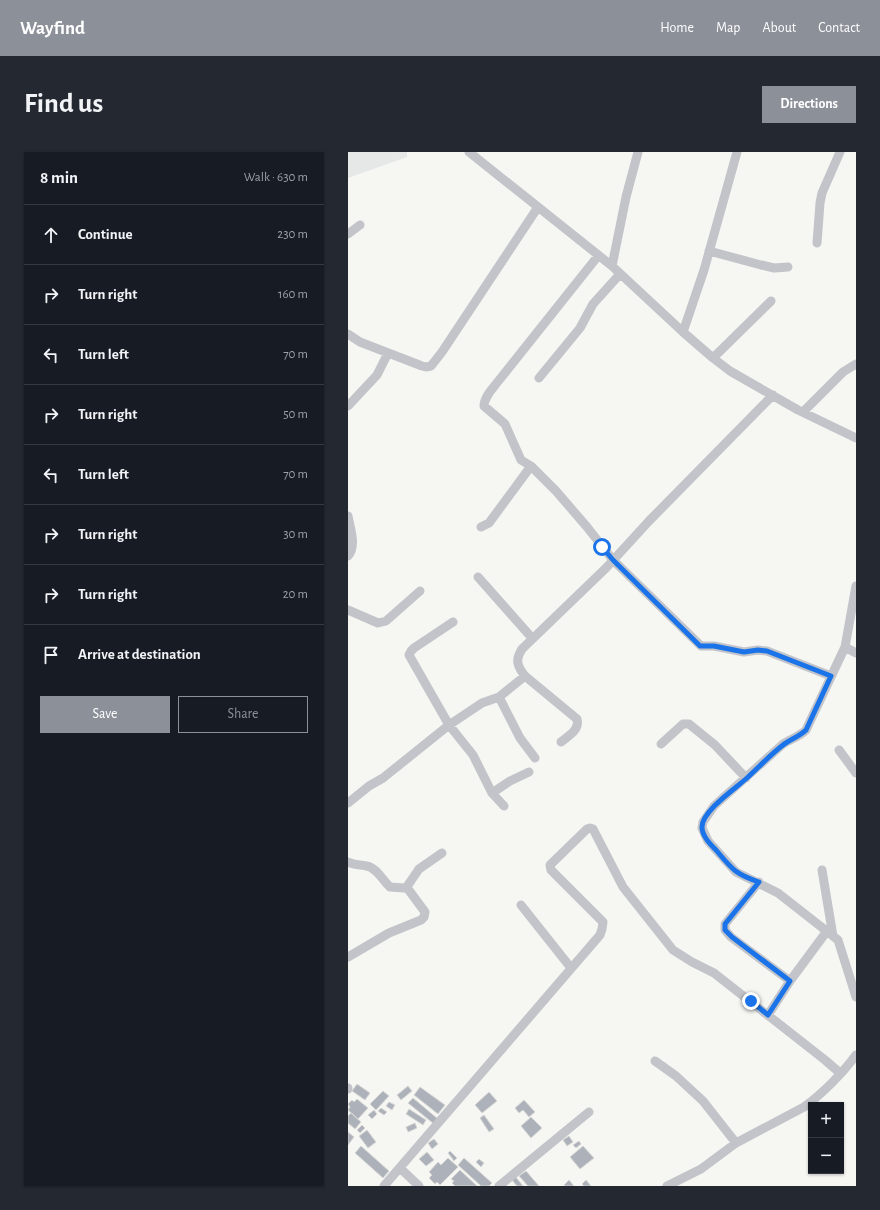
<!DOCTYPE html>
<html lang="en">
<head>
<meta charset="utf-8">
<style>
  :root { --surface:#171b24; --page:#242831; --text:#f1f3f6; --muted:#9ea1a6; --line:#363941; --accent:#8c9099 }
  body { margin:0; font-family:"Alegreya Sans",sans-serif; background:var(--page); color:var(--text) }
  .controls { position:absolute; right:12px; bottom:12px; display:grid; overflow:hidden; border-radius:0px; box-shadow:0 1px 3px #0004 }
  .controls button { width:36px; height:36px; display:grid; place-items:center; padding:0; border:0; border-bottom:1px solid var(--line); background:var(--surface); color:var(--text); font:20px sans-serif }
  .stop { position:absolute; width:12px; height:12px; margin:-9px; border:3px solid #1a73e8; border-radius:50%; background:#fff }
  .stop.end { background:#1a73e8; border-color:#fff; box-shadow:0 1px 4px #0008 }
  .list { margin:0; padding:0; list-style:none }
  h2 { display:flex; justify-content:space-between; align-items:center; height:52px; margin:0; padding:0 16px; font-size:17px }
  h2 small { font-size:13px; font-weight:400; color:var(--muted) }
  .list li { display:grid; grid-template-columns:26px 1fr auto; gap:12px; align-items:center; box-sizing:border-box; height:60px; padding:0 16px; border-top:1px solid var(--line) }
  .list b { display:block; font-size:15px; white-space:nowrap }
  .list em { font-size:13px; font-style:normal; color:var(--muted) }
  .actions { display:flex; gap:8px; padding:12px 16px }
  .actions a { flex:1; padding:9px 0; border:1px solid var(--accent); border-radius:0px; text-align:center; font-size:14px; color:var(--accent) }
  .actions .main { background:var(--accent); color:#fff }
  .icon { flex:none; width:22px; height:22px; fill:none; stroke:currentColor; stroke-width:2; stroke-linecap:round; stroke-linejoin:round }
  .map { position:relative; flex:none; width:508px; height:1034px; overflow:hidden; border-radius:0px }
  header { display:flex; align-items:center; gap:24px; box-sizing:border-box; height:56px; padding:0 20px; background:var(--accent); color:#fff }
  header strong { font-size:19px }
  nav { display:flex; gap:22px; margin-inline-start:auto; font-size:14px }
  .intro { display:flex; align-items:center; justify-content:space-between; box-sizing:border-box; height:96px; padding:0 24px }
  h1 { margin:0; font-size:28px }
  .button { padding:10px 18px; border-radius:0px; background:var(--accent); color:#fff; font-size:14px; font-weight:700 }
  main { display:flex; gap:24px; padding:0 24px }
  aside { flex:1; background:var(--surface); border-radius:0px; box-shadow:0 1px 3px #0004 }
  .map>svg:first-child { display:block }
  .built { fill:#e6e7e7 }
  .building { fill:#adb1b9; stroke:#d7d8d6 }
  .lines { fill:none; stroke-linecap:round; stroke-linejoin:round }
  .street { stroke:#c2c4c9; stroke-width:9 }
  .route { stroke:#1a73e8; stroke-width:5 }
</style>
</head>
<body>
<header>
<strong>Wayfind</strong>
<nav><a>Home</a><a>Map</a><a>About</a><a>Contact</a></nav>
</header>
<div class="intro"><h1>Find us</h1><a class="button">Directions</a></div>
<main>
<aside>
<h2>8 min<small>Walk · 630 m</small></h2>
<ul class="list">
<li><svg class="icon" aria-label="ahead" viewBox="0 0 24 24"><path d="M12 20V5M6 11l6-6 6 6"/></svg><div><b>Continue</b></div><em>230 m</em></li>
<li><svg class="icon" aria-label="right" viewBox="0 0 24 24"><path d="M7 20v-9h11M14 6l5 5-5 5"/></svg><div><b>Turn right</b></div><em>160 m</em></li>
<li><svg class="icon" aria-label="left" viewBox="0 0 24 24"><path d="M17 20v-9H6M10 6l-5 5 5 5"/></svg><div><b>Turn left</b></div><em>70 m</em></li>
<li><svg class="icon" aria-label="right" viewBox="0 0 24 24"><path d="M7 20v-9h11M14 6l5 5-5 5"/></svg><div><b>Turn right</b></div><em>50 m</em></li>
<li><svg class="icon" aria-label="left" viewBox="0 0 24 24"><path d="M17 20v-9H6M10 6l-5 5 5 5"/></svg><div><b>Turn left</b></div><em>70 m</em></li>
<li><svg class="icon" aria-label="right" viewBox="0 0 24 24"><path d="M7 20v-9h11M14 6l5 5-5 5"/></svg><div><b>Turn right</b></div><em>30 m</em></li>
<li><svg class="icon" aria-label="right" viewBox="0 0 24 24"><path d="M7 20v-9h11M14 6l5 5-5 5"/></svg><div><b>Turn right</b></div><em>20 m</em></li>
<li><svg class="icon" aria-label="arrive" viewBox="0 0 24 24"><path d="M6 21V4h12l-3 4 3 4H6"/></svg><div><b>Arrive at destination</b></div></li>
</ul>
<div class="actions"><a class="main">Save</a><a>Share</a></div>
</aside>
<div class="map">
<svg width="508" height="1034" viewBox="0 0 508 1034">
  <rect width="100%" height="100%" fill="#f6f6f3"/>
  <path class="built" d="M0 0H59V5L0 26Z"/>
  <path class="building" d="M9 932 22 941 17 948 4 939Z
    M60 934 64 939 53 948 49 943Z
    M72 935 97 953 90 962 66 943Z
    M35 939 41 944 28 958 22 952Z
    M141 940 149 949 134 961 127 953Z
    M65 946 90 967 86 972 60 951Z
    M9 947 20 956 10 967 0 958 2 955 0 952 4 948 6 950Z
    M176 948 187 960 181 965 175 958 171 961 167 956Z
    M41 950 47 953 44 958 38 954Z
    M33 956 39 960 36 963 30 959Z
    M61 957 78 968 75 973 58 962Z
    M26 958 29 962 24 967 20 963Z
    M3 961 13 970 7 977 0 971V964Z
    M136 963 146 977 141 980 132 966Z
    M183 965 194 976 183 986 173 974Z
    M67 971 69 976 60 980 58 975Z
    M14 973 17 976 12 981 9 978Z
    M19 978 28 990 20 996 11 984Z
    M0 980 6 985 0 993Z
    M221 984 225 990 219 994 215 988Z
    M86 987 90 992 84 997 80 991Z
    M231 989 233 992 228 996 225 993Z
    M13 994 41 1019 35 1026 7 1001Z
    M235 994 246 1006 232 1017 222 1005Z
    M102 999 109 1006 106 1009 100 1001Z
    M79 1000 86 1008 78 1014 71 1007Z
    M100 1006 110 1015 92 1033 89 1030 87 1032 81 1026 84 1023 81 1020 90 1010 93 1013Z
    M116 1006 144 1031 141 1034H133L110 1013Z
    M131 1007 136 1011 133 1015 128 1010Z
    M112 1018 129 1034H107L104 1031 106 1029 103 1027Z
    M178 1019 191 1034H180L171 1024Z
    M167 1024 175 1034H169L163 1027Z
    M221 1028 226 1034H217L216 1033Z
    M238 1028 243 1034H236L234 1032Z"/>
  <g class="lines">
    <path class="street" d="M121 0 264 114 335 180 365 206 382 219 450 258 508 286
      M0 82 12 73
      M469 91 472 51 474 41 492 0
      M361 99 413 113 426 116 440 115
      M250 104 148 232C143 238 136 246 136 254L157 272 173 308 183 314 208 339 239 375 265 408 353 494H366L396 500 410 498 419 499 483 524
      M264 114 278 45 290 0
      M335 180 356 118 389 0
      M0 182 12 190 74 214 78 215 83 214 94 200 190 55
      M365 206 423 149
      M191 226 232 176 245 152 272 122
      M0 254 29 223 40 201
      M455 260 495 220 508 212
      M0 364C2 376 9 394 0 404
      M133 375 141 371 183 314
      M130 425 184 486
      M508 434 497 495 458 578C451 585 442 587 435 592L366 654 355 670 354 676 360 689 388 720 430 741 490 788 508 845
      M0 458 30 471 38 469 72 439
      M105 470 66 496 63 499 61 503 101 573 125 603 144 641 156 654
      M497 495 508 501
      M177 524 229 567C232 578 220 584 213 590
      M151 545 172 586 187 606
      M313 592 335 572H341L367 593 398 626
      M491 598 508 621
      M144 641 162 629 181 620
      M0 651 21 634 35 626 101 573 134 551 151 545 177 524C169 514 167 508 174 497L258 416 301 369 425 243
      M0 710C7 714 15 712 22 715 31 719 35 729 42 735L56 736 60 737 77 760 76 765 73 768 41 781 0 805
      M474 718 485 784
      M411 730 377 772V778L383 785 442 829
      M58 736 71 717 94 701
      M173 753 223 816
      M420 863 442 829 479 779
      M307 909 328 924 355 949 388 991
      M0 936V937
      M52 1016 71 1034
      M36 1034 252 783 254 777 255 770 203 718 202 713 239 677 242 676 245 677 275 735 325 798 344 810 366 821 477 908 492 921
      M151 1034 241 960
      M319 1034 353 1017 388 991 456 955C474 942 495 921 508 903"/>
  </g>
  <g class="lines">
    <path class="route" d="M254 395 265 408 352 494H366L396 500 410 498 419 499 483 524 458 578C451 585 442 587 435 593 422 603 411 615 399 626 388 636 354 659 354 675 354 684 362 692 368 698 384 717 387 722 411 730L377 772V778L384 785 442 829 420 863 403 849"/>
  </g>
</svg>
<div class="controls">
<button>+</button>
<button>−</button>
</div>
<div class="stop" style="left:254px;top:395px"></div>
<div class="stop end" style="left:403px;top:849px"></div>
</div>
</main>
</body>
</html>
